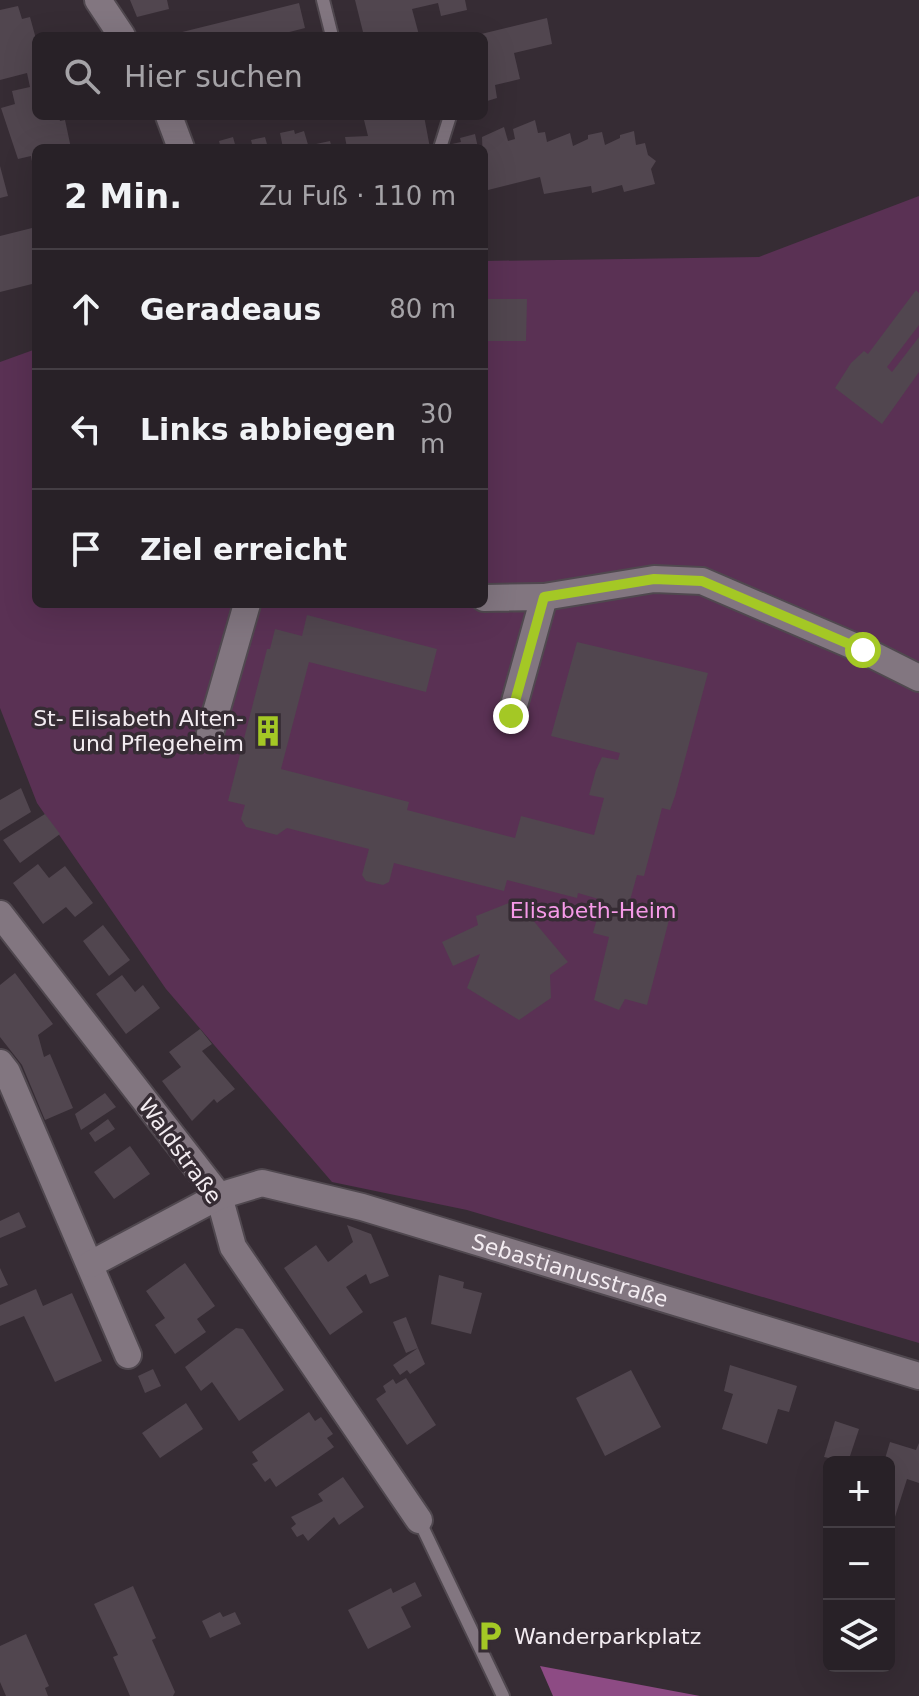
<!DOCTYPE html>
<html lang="de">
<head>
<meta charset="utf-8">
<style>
  :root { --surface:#282127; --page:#342e33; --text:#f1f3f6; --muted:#a5a3a7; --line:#443e44 }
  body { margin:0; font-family:"DejaVu Sans",sans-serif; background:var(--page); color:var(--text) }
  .controls { position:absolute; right:24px; bottom:24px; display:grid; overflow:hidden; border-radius:12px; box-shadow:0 8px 32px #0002 }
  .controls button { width:72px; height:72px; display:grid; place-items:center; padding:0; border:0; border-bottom:2px solid var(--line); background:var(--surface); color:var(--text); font:40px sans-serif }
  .stop { position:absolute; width:24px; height:24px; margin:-18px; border:6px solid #a4c825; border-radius:50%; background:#fff }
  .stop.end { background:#a4c825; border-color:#fff; box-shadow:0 2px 8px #0008 }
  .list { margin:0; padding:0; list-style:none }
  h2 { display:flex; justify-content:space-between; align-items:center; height:104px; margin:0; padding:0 32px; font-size:34px }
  h2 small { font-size:26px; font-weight:400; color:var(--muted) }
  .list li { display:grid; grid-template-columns:52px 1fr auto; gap:24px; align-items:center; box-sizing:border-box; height:120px; padding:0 32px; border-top:2px solid var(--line) }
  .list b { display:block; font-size:30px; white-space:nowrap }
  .list em { font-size:26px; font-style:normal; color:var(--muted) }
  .icon { flex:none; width:44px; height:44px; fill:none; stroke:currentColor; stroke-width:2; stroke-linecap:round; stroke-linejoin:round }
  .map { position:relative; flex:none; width:919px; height:1696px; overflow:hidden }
  .search { position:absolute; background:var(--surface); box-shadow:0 8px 32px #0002; left:32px; top:32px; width:456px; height:88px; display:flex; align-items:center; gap:20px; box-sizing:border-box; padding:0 28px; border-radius:12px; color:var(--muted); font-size:30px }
  .panel { position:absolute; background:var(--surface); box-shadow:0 8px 32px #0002; left:32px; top:144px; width:456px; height:464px; border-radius:12px }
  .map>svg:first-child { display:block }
  .green { fill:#5a3154 }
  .forest { fill:#8d4b84 }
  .building { fill:#51464f }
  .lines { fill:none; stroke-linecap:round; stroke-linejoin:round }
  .service-casing { stroke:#50484f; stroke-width:16 }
  .minor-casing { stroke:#50484f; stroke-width:30 }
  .service { stroke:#827680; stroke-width:12 }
  .minor { stroke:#827680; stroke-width:26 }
  .route { stroke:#a4c825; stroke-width:10 }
  .labels { text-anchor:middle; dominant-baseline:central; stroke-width:7; stroke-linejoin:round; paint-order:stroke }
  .poi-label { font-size:22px; fill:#f3ecf1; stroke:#362c34; text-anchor:end }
  .park-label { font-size:22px; fill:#f69ae8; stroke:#362c34 }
  .street-label { font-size:22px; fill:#f3ecf1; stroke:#362c34 }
</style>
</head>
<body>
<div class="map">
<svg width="919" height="1696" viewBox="0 0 919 1696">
  <rect width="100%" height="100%" fill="#362c34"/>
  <path class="green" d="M919 196V1343L467 1210 332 1182 166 989 37 803 0 708V362L36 349V604H484V261L759 257Z"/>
  <path class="forest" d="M540 1666 700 1696H553Z"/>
  <path class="building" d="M130 0H167L169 9 137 17Z
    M355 0H465L467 10 441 16 438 3 412 9 419 35 364 36Z
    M299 3 305 28 274 36H166Z
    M18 6 22 19 30 17 36 39V116H59L60 121 65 120 71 148H36V166L33 167 31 156 18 159 1 108 15 104 12 91 30 87 27 73 0 80V10Z
    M547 18 552 44 514 53 520 79 495 85 497 98 484 102V36L477 35Z
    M363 116H424L430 148H347L345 137 368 136Z
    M535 120 538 133 545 132 547 142 570 133 573 146 588 139V135L602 132 605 145 620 138V135L634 131 636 145 645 143 648 155 656 161 651 169 655 184 624 192 622 185 592 193 591 186 544 194 540 177 484 191 482 137 504 127 508 141 515 139 513 129Z
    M294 130 295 134 304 131 309 148H283L280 133Z
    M475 134 478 148H453L452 144 461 142 460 138Z
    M233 137 236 148H212L220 145 219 141Z
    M265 137 268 148H241L252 144 251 140Z
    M330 141 332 148H317L316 144Z
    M0 166 8 196 0 198Z
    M36 227V283L0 292V236Z
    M916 290 919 293V325L887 367 892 372 919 337V372L882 424 835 388 851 363 864 351 868 354Z
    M484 299H527L526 341H484Z
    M307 615 437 649 426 692 309 662 281 769 409 802 407 810 515 838 521 816 594 835 604 798 589 795 596 770 602 757 618 760 620 753 551 736 577 642 708 673 675 796 670 810 662 808 644 876 637 875 629 904 670 916 647 1005 625 999 619 1010 594 1000 609 937 593 933 602 900 578 893 577 898 507 880 504 891 394 863 389 882 383 885 366 881 362 875 369 849 287 828 277 835 246 827 241 819 245 805 228 801 267 649H270L275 629 302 636Z
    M21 788 31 812 0 831V800Z
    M45 814 60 834 20 863 3 840Z
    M38 864 49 878 65 866 93 903 75 917 66 907 43 924 13 883Z
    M516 900 568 962 550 975 551 998 519 1020 467 988 480 954 453 966 442 942 478 925 476 916Z
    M103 925 130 960 109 976 83 941Z
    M15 973 53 1024 38 1035 44 1057 50 1054 73 1108 45 1120 22 1065 0 1037V985Z
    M122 975 135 992 143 985 160 1008 126 1034 96 994Z
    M200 1029 212 1044 202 1051 235 1089 217 1103 214 1099 192 1121 162 1081 181 1067 169 1052Z
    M105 1093 116 1107 81 1130 75 1114Z
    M108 1119 115 1129 95 1142 89 1133Z
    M130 1146 150 1174 114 1199 94 1172Z
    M19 1212 26 1227 0 1238V1221Z
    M347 1225 371 1234 389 1276 370 1284 366 1274 346 1287 363 1312 330 1335 284 1268 316 1245 328 1262 331 1260 353 1242Z
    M185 1263 215 1306 197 1319 206 1332 175 1354 155 1325 165 1318 146 1291Z
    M0 1268 8 1285 0 1288Z
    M439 1275 464 1282 463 1288 482 1293 471 1334 431 1324Z
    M36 1289 43 1306 72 1293 102 1361 55 1382 24 1316 0 1326V1305Z
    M406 1317 418 1348 406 1353 393 1322Z
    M236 1328 243 1329 284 1390 239 1421 212 1382 201 1391 185 1367Z
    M418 1348 425 1364 410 1374 407 1370 400 1375 393 1365Z
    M730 1365 797 1386 789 1412 778 1409 767 1444 722 1429 733 1394 724 1391Z
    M153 1369 161 1386 145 1393 138 1376Z
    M631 1370 661 1427 605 1456 576 1398Z
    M406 1378 436 1425 407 1445 376 1399 386 1392 383 1386 393 1379 396 1384Z
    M186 1403 203 1429 160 1458 142 1433Z
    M309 1412 315 1421 321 1417 333 1434 327 1438 334 1447 276 1487 270 1478 265 1482 252 1464 258 1461 252 1452Z
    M835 1421 859 1429 848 1462 824 1457Z
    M890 1442 916 1450 919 1443V1483L907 1479 894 1520 889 1518V1462H884Z
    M343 1477 364 1507 339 1525 334 1517 308 1541 303 1534 297 1537 291 1528 296 1524 291 1517 323 1501 318 1494Z
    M415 1582 422 1596 401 1607 411 1627 368 1649 348 1610 391 1588 393 1593Z
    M133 1586 156 1638 152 1640 175 1692 173 1696H130L113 1657 118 1655 94 1604Z
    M220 1612 223 1617 235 1612 241 1624 210 1638 202 1621Z
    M26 1634 49 1686 45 1688 48 1696H6L0 1682V1646Z"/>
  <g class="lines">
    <defs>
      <path id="service" d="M323 0 332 36
        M440 148 450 116
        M419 1520 503 1696"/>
      <g id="minor">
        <path d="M98 0 122 36"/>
        <path d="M169 116 181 148"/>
        <path d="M544 597 654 579 702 581 863 650 919 678"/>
        <path d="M484 598 544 597 511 716"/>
        <path d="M210 733 247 604"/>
        <path d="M0 914 219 1196 233 1247 419 1520"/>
        <path d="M0 1063 7 1072 128 1355"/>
        <path id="s1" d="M91 1264 219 1196 262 1183 362 1207 919 1376"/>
      </g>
    </defs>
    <use href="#service" class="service-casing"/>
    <use href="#minor" class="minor-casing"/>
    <use href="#service" class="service"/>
    <use href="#minor" class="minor"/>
  </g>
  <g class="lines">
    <path class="route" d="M511 716 544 597 654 579 702 581 863 650"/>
  </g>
  <defs>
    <symbol id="building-bare" viewBox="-9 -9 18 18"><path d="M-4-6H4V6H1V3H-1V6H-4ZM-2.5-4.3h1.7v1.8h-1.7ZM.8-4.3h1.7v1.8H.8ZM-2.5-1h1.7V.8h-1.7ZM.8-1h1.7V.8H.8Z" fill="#a4c825" stroke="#362c34" stroke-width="2.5" paint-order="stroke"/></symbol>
    <symbol id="parking-bare" viewBox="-9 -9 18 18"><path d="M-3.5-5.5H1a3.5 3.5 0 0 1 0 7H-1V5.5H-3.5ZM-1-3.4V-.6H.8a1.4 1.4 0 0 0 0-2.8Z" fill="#a4c825" stroke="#362c34" stroke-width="2.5" paint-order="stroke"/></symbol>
  </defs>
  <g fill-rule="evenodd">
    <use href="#building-bare" x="246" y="709" width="44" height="44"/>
    <use href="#parking-bare" x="468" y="1614" width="44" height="44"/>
  </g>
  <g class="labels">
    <g class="poi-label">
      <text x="244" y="718">St- Elisabeth Alten-<tspan x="244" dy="25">und Pflegeheim</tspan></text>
      <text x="514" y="1636" text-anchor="start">Wanderparkplatz</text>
    </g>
    <g class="park-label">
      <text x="593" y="910">Elisabeth-Heim</text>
    </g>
    <g class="street-label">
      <text transform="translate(180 1151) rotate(54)">Waldstraße</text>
      <text stroke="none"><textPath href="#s1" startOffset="510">Sebastianusstraße</textPath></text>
    </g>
  </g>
</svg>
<div class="controls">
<button>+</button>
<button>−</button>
<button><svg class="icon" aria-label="layers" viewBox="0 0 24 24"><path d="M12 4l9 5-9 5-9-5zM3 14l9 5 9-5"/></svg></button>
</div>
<div class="stop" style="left:863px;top:650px"></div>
<div class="stop end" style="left:511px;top:716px"></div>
<div class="search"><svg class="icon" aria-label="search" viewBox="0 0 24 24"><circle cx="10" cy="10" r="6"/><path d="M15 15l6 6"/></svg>Hier suchen</div>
<section class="panel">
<h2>2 Min.<small>Zu Fuß · 110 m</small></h2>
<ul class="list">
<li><svg class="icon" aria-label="ahead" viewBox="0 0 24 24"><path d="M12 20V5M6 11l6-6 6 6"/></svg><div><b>Geradeaus</b></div><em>80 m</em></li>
<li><svg class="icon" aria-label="left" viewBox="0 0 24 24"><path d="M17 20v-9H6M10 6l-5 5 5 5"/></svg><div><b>Links abbiegen</b></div><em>30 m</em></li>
<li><svg class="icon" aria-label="arrive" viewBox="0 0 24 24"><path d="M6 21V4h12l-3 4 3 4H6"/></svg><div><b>Ziel erreicht</b></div></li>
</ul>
</section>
</div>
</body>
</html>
